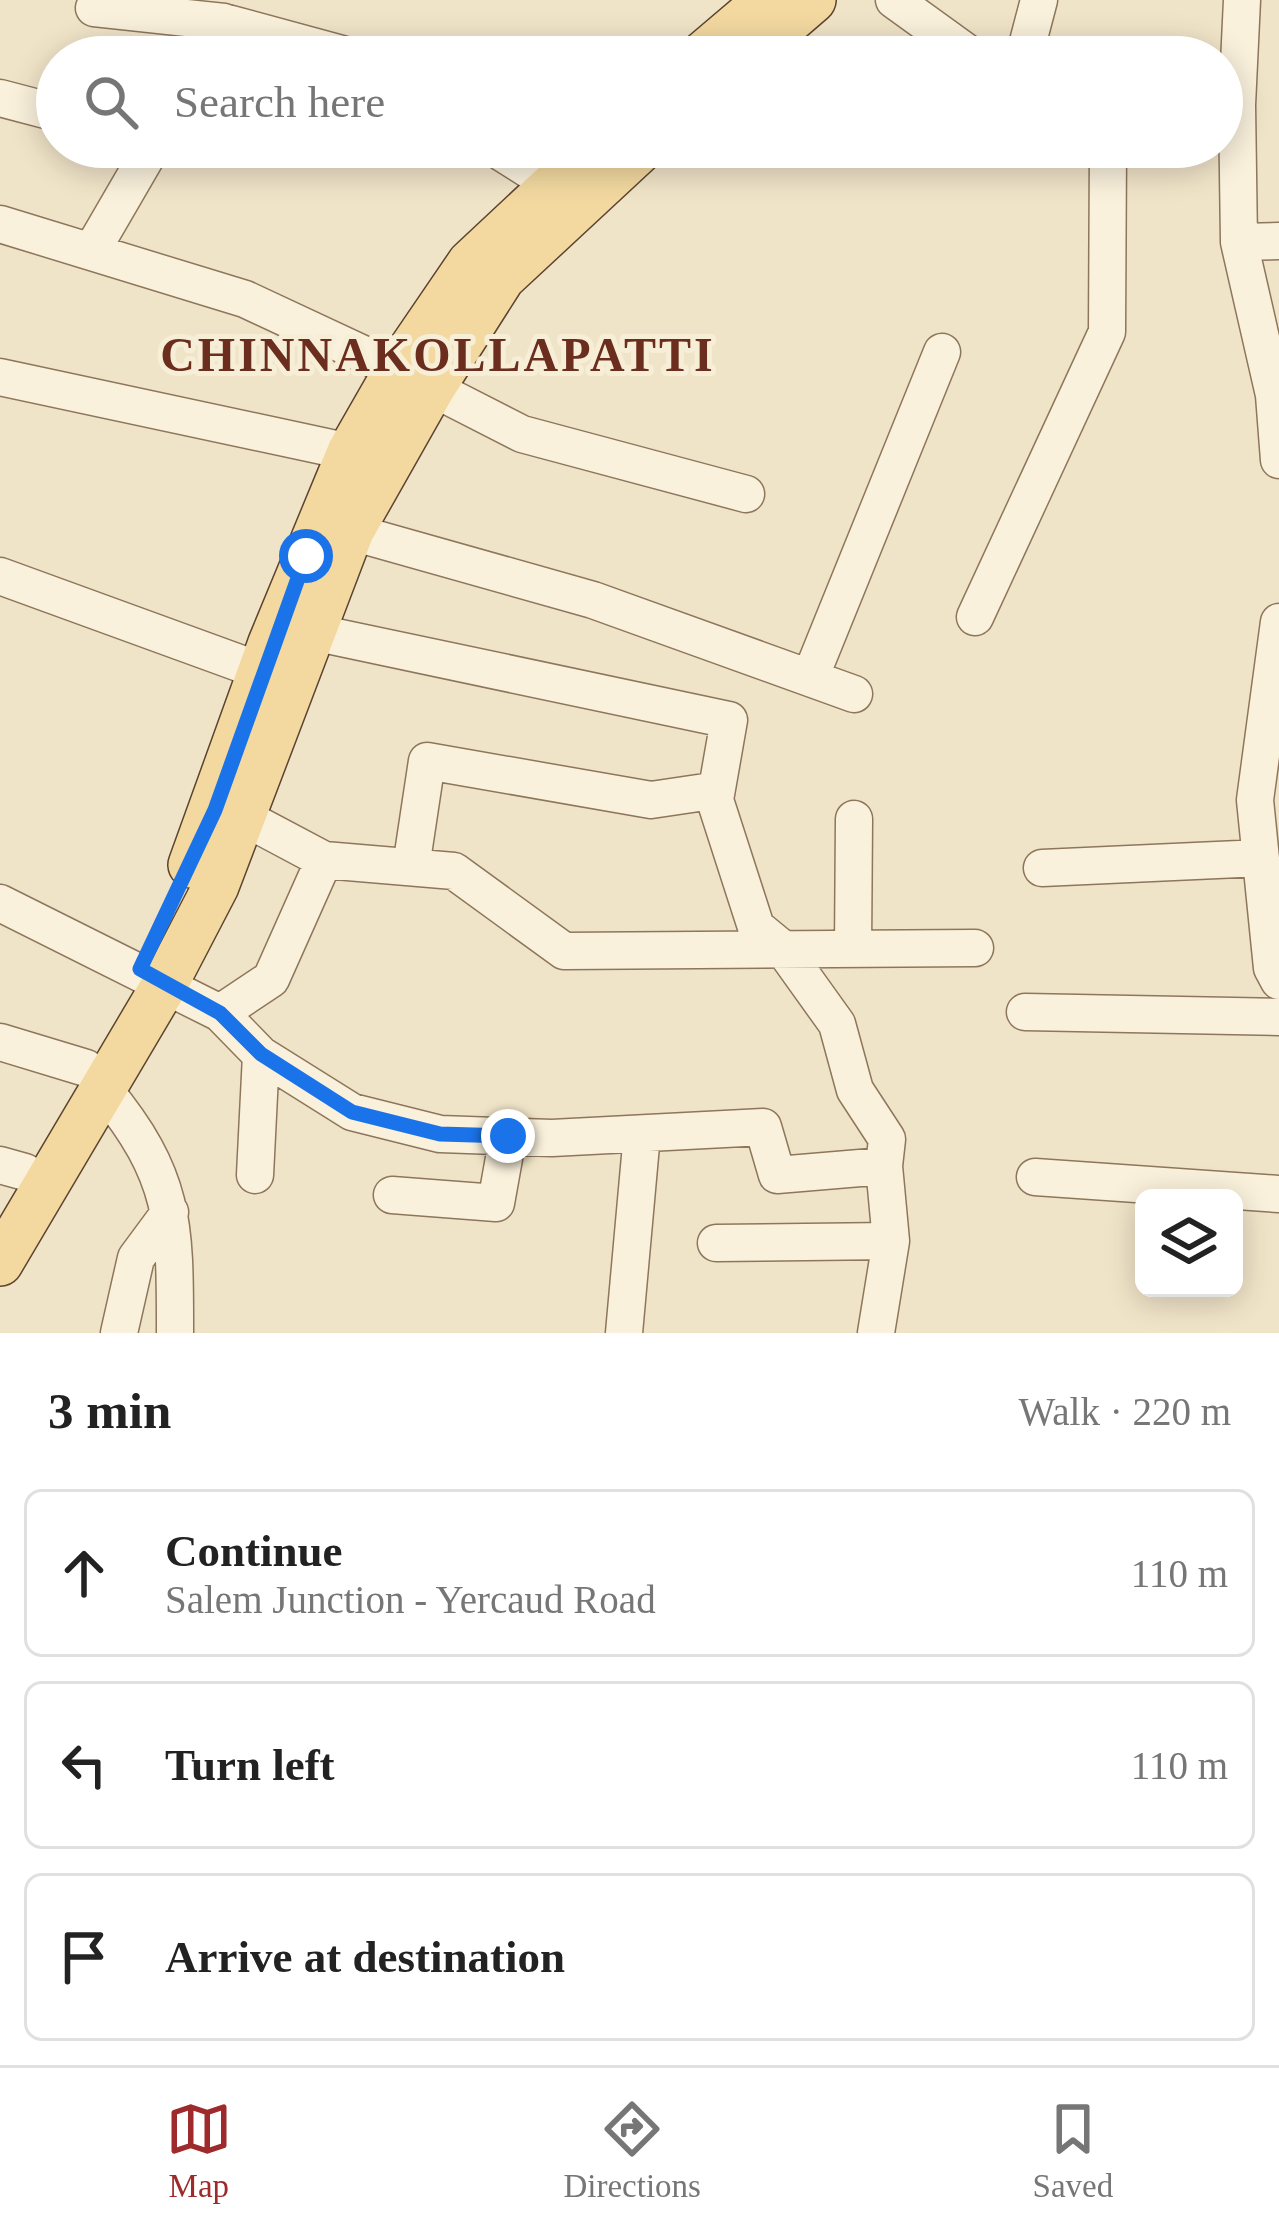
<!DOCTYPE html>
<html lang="en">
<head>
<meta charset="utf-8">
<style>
  :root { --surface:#fff; --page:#f6f6f6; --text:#222; --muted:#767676; --line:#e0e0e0; --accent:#9e2a2b }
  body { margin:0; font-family:Georgia,serif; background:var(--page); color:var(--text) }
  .controls { position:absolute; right:36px; bottom:36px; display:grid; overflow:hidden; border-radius:18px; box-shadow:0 6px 30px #0003 }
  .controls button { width:108px; height:108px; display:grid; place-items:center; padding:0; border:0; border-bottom:3px solid var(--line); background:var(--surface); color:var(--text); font:60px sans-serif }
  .stop { position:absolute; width:36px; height:36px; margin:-27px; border:9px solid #1a73e8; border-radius:50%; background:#fff }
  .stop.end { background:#1a73e8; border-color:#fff; box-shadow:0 3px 12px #0008 }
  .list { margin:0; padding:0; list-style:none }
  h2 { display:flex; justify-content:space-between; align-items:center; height:156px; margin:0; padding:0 48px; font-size:51px }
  h2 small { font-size:39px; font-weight:400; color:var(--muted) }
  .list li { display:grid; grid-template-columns:78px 1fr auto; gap:36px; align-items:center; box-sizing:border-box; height:168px; margin:0 24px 24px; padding:0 24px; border:3px solid var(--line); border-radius:18px }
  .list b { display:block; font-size:45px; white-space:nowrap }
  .list p { margin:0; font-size:39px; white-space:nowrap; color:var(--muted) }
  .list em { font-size:39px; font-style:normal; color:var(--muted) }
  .icon { flex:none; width:66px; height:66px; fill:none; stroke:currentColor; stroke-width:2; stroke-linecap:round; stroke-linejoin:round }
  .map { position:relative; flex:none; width:1279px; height:1333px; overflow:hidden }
  .search { position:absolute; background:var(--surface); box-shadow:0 6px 30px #0003; left:36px; right:36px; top:36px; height:132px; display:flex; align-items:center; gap:30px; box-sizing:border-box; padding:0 42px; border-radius:66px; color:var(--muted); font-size:45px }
  .sheet { height:732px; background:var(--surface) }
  nav { display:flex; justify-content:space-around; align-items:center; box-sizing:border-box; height:168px; border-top:3px solid var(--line); background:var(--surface); font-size:33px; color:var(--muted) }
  nav a { display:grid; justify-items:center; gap:6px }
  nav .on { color:var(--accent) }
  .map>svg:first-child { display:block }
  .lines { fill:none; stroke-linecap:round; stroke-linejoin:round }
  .minor-casing { stroke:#8d765c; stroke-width:39 }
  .major-casing { stroke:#5b4430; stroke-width:48 }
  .minor { stroke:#faf1dc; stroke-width:36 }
  .major { stroke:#f3d9a0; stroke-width:45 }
  .route { stroke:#1a73e8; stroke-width:15 }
  .labels { text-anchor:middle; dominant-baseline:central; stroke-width:10; stroke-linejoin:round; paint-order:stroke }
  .district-label { font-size:48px; font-weight:bold; letter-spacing:3px; fill:#6b2e1e; stroke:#f7eed8 }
</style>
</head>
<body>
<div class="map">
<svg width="1279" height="1333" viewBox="0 0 1279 1333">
  <rect width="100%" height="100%" fill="#f0e4c8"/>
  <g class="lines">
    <defs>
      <path id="minor" d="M894 0 973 57
        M94 8 224 22 353 57
        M204 57 224 22
        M1024 57 1039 0
        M0 98 57 113
        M1222 103 1237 105 1239 242 1274 395 1279 460
        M1237 105 1242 0
        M493 147 553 185
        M0 224 245 299 397 370
        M1239 242 1279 241
        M91 252 152 147
        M0 377 350 452
        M432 388 522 434 746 494
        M327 525 593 600 854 694
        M0 576 261 671
        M975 617 1107 332 1108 147
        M1279 622 1255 800 1272 968 1279 981
        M289 627 729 720 715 800
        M810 678 942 352
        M245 818 324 860 454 871 564 951 975 948
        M411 867 427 761 651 800 705 792 715 800 756 927 784 950 837 1024 855 1090 887 1139 884 1166
        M1042 868 1261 858
        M0 903 220 1013 261 1055 352 1112 440 1134 552 1138 763 1127 777 1175 884 1166 891 1241 876 1333
        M853 949 854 819
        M1025 1012 1279 1017
        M220 1013 271 979 324 860
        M0 1042 86 1068
        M104 1090C176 1177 175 1224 175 1333
        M0 1165 25 1172
        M255 1175 261 1055
        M1035 1177 1279 1194
        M392 1195 496 1203 508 1136
        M716 1243 891 1241
        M119 1333 136 1258 170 1212
        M624 1333 642 1134"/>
      <path id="major" d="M700 57 767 0
        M747 57 813 0
        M191 865 271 643 350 452 397 370 470 263 594 147
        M0 1263 165 984 216 886 351 531 432 388 502 278 643 147"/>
    </defs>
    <use href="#minor" class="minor-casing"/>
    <use href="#major" class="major-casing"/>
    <use href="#minor" class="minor"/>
    <use href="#major" class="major"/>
  </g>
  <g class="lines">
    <path class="route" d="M306 556 215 810 140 969 220 1013 261 1054 352 1112 440 1134 508 1136"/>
  </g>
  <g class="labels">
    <g class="district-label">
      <text x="438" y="354">CHINNAKOLLAPATTI</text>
    </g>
  </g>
</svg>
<div class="controls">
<button><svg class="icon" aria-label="layers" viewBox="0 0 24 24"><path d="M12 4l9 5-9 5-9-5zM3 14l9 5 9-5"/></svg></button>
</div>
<div class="stop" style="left:306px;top:556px"></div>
<div class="stop end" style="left:508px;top:1136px"></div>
<div class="search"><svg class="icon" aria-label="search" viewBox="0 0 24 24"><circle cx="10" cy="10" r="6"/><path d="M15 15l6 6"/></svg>Search here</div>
</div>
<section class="sheet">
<h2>3 min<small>Walk · 220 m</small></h2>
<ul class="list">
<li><svg class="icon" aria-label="ahead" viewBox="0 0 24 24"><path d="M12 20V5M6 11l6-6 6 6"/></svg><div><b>Continue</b><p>Salem Junction - Yercaud Road</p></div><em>110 m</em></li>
<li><svg class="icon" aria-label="left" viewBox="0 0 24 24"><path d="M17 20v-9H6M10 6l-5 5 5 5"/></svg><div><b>Turn left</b></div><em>110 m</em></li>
<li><svg class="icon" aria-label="arrive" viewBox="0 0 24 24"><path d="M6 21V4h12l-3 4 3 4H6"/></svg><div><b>Arrive at destination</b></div></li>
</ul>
</section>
<nav>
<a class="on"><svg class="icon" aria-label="map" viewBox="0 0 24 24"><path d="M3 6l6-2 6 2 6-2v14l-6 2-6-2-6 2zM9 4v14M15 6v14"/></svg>Map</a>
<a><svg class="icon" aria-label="directions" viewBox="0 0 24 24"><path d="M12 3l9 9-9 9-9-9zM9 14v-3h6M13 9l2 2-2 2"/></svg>Directions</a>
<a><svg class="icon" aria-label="saved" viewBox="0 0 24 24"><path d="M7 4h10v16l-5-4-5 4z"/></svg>Saved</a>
</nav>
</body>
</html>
